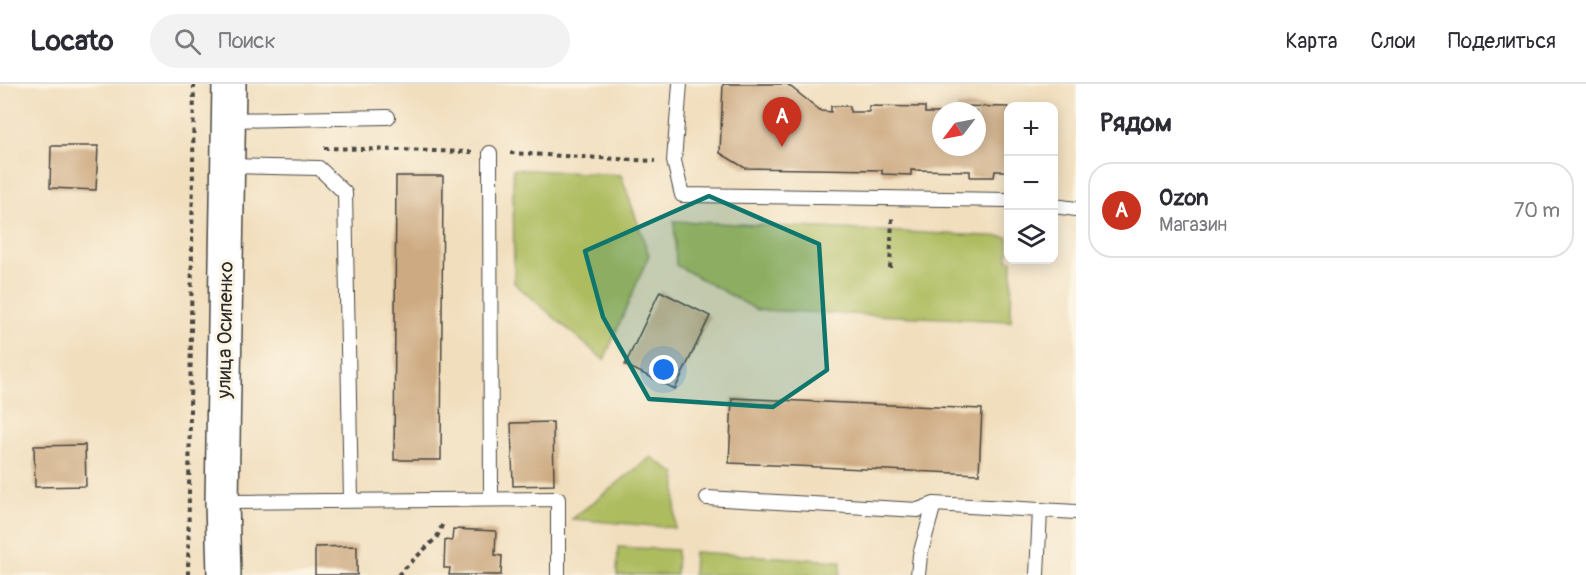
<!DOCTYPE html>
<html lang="ru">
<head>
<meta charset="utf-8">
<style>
  :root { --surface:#fff; --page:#f2f2f3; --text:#2b2b33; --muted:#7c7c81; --line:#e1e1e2; --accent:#c8321e }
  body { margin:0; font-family:Pangolin,sans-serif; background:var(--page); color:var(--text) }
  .controls { position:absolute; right:18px; top:18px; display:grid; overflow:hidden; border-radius:12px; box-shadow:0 3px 15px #0003 }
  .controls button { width:54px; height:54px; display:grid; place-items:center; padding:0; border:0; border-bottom:2px solid var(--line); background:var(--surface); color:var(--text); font:30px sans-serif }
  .compass { position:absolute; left:932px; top:18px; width:54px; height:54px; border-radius:50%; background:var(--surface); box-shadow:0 3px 15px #0003; rotate:238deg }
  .you { position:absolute; left:664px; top:286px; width:21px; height:21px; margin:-15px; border:4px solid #fff; border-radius:50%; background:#1a73e8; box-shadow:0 0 0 9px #1a73e833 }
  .badge { display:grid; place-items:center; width:39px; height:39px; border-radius:50%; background:var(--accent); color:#fff; font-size:20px; font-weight:700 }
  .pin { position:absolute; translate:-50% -50px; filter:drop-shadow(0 2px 3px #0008) }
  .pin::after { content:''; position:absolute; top:32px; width:21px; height:18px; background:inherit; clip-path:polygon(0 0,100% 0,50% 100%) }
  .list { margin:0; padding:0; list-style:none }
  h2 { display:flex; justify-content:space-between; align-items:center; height:78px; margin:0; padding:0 24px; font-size:26px }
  h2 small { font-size:20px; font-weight:400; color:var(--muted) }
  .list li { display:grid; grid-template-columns:39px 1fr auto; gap:18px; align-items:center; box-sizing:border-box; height:96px; margin:0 12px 12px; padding:0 12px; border:2px solid var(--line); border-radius:24px }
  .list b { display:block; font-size:22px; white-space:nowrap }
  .list p { margin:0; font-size:20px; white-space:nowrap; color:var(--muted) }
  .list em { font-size:20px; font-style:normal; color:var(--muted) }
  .icon { flex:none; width:33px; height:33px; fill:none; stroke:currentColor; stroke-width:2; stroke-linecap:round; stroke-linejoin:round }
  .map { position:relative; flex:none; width:1076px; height:491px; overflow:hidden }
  header { display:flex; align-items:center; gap:36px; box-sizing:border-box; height:84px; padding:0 30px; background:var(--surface); border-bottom:2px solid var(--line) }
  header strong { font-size:28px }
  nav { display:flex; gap:33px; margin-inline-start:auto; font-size:21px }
  .search { width:420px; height:54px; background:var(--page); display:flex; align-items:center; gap:15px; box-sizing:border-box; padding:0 21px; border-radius:33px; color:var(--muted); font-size:22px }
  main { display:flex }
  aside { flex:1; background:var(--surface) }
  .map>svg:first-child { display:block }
  .green { fill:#adbc5e; stroke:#6c7444; stroke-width:1.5 }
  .building { fill:#cdaa82 }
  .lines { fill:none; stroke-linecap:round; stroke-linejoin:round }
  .lane-casing { stroke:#494641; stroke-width:16 }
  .secondary-casing { stroke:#494641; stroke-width:36 }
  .path { stroke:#494641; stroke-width:4; stroke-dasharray:4.5 4.5; stroke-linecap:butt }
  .lane { stroke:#fff; stroke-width:14 }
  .secondary { stroke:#fff; stroke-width:33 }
  .marked { fill:#0f766e; fill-opacity:0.2; stroke:#0f766e; stroke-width:4.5; stroke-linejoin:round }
  .labels { text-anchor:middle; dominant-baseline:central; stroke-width:6; stroke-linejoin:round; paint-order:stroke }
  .street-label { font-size:20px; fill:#2b2b2b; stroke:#fcf5e5 }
</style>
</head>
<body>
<header>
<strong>Locato</strong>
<div class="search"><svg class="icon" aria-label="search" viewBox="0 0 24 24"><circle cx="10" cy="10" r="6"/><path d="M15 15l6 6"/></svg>Поиск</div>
<nav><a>Карта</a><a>Слои</a><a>Поделиться</a></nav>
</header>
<main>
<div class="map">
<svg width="1076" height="491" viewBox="0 0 1076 491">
  <rect width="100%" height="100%" fill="#fcf5e5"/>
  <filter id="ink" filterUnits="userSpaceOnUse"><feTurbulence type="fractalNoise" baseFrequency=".0167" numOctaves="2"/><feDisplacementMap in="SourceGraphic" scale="12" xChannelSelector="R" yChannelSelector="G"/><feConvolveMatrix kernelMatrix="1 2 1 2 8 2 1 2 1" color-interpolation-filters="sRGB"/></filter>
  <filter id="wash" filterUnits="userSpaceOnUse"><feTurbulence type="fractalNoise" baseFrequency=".008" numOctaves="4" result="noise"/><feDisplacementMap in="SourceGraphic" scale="24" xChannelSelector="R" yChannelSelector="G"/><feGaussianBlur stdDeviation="1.35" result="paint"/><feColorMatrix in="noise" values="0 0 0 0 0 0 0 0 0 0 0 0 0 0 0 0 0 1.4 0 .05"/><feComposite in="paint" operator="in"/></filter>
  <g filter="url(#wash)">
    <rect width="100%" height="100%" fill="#f1debd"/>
    <path class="green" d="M513 85 621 91 649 171 604 276 514 199Z
      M674 137 1008 153V176H1012L1011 237 757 226 676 181Z
      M651 373 676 390 675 444 572 435Z
      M618 463 677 466 676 491H617Z
      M694 468 841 477 840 491H693Z"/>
    <g id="blocks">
      <path class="building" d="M723 0H787L821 27 831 28V22H850V28H869V22L925 23V29H941V63H977V27H957V22L1008 23V87H995L994 93H970V87L911 86V91L882 90V86L745 84 720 69Z
        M51 62H98L96 106 50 104Z
        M396 92H443L441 376H394Z
        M660 207 710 232 675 305 625 281Z
        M732 314 982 325 979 390 729 379Z
        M553 338 554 401 513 402 511 339Z
        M85 361 86 402 35 403 34 362Z
        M453 445 496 447 495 471 502 472 501 491H449L450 484H444L445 456 452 457Z
        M357 462V491H315V463Z"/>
    </g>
  </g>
  <g filter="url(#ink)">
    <use href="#blocks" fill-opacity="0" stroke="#494641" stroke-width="1.5"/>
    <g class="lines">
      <defs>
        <path id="lane" d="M680 0 674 77 682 111 1008 116
          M229 36 388 33
          M490 69 491 414
          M227 82 319 84 345 109 351 415
          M1054 122 1076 125
          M707 414 918 426 934 420 1076 428
          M222 418 558 415V491
          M918 491 920 471 934 420
          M1037 491 1040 426"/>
        <path id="secondary" d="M224 491 222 418 229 0"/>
      </defs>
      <use href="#lane" class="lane-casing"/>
      <use href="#secondary" class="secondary-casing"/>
      <path class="path" d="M324 64 472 68
        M510 69 655 77
        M890 184 892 134
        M188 491 194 0
        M398 491 437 453 443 439"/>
      <use href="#lane" class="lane"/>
      <use href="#secondary" class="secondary"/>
    </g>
  </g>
  <path class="marked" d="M709 112 819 160 827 286 773 323 649 315 603 233 585 167Z"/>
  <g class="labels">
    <g class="street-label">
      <text transform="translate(225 246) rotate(-89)">улица Осипенко</text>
    </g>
  </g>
</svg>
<div class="controls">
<button>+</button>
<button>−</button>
<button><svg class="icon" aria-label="layers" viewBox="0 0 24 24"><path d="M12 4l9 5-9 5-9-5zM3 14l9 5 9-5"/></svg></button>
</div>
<svg class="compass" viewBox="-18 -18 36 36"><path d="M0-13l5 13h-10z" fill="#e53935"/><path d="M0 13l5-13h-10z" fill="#7c7c81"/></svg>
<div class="you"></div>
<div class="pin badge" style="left:782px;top:63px">A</div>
</div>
<aside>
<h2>Рядом<small></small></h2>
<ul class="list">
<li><span class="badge">A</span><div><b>Ozon</b><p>Магазин</p></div><em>70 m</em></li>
</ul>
</aside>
</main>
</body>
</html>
